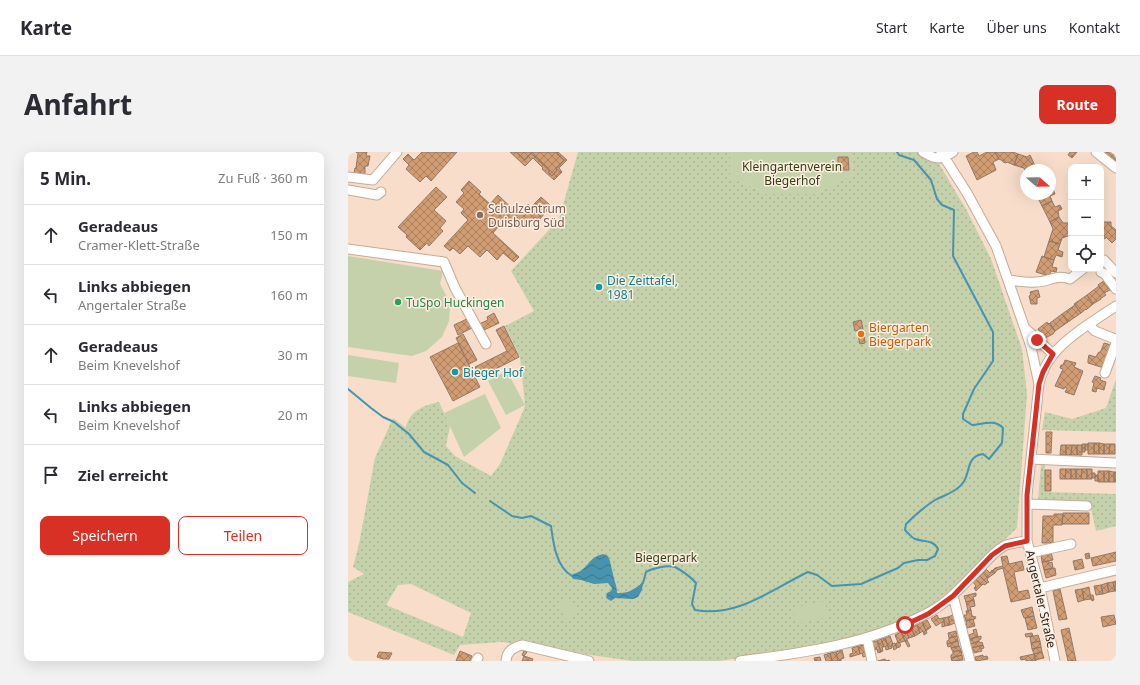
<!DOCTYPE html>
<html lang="de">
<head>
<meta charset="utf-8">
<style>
  :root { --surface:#fff; --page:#f2f2f3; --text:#2b2b33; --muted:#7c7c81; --line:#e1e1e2; --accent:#d93025 }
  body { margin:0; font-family:"Noto Sans",sans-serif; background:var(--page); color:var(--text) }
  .controls { position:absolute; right:12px; top:12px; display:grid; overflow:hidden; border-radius:8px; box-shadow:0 4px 16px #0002 }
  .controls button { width:36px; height:36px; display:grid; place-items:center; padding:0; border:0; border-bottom:1px solid var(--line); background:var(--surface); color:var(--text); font:20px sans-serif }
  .compass { position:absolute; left:672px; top:12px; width:36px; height:36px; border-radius:50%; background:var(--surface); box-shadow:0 4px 16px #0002; rotate:110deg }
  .stop { position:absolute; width:12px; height:12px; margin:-9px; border:3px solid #d93025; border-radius:50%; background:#fff }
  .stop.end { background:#d93025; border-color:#fff; box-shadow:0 1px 4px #0008 }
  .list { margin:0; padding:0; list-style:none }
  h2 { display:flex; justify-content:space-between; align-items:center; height:52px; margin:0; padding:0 16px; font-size:17px }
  h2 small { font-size:13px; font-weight:400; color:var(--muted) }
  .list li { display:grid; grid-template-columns:26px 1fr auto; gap:12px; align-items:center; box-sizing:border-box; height:60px; padding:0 16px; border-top:1px solid var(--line) }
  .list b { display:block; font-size:15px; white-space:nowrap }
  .list p { margin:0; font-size:13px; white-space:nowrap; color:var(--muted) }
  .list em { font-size:13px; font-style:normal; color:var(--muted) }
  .actions { display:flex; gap:8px; padding:12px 16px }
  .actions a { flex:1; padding:9px 0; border:1px solid var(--accent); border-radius:8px; text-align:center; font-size:14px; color:var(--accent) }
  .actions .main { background:var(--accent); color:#fff }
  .icon { flex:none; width:22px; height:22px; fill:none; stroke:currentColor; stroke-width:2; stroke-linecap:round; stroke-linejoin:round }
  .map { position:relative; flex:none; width:768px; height:509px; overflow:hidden; border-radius:8px }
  header { display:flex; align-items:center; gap:24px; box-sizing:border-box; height:56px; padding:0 20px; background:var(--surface); border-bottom:1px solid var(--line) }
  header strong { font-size:19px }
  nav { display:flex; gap:22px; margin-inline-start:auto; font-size:14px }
  .intro { display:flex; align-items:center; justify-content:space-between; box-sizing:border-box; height:96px; padding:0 24px }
  h1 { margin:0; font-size:28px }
  .button { padding:10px 18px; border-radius:8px; background:var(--accent); color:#fff; font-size:14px; font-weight:700 }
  main { display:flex; gap:24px; padding:0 24px }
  aside { flex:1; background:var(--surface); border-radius:8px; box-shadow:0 4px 16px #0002 }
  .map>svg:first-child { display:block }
  .grass { fill:url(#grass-dots); fill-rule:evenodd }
  .garden { fill:#c4d1ab }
  .water { fill:url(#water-waves) }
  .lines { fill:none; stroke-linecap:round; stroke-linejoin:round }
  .stream { stroke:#4893af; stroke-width:2 }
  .building { fill:url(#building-cross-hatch); stroke:#917968 }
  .minor-casing { stroke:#c3ab98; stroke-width:11 }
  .minor { stroke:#fff; stroke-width:9 }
  .route { stroke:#d93025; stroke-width:5 }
  .education-dot { fill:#8d6e63; stroke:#fdeee1; stroke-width:1.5 }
  .culture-dot { fill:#0f9aa8; stroke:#fdeee1; stroke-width:1.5 }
  .leisure-dot { fill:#2e9e5b; stroke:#fdeee1; stroke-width:1.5 }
  .food-dot { fill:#e8710a; stroke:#fdeee1; stroke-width:1.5 }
  .labels { text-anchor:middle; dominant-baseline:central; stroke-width:3; stroke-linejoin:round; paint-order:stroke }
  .park-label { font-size:12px; fill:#333f12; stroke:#fdeee1 }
  .education-label { font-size:12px; fill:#785e54; stroke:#fdeee1; text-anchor:start }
  .culture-label { font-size:12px; fill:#0d838f; stroke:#fdeee1; text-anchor:start }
  .leisure-label { font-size:12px; fill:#27864d; stroke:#fdeee1; text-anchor:start }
  .food-label { font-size:12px; fill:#c56008; stroke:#fdeee1; text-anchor:start }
  .street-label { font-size:12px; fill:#271e17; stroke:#fdeee1 }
</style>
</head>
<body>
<header>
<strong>Karte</strong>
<nav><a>Start</a><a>Karte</a><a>Über uns</a><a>Kontakt</a></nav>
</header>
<div class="intro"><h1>Anfahrt</h1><a class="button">Route</a></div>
<main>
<aside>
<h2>5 Min.<small>Zu Fuß · 360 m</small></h2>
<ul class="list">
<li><svg class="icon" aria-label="ahead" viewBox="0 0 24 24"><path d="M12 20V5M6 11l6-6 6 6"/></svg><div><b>Geradeaus</b><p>Cramer-Klett-Straße</p></div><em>150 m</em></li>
<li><svg class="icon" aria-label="left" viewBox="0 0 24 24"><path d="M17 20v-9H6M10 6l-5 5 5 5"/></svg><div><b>Links abbiegen</b><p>Angertaler Straße</p></div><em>160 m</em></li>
<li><svg class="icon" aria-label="ahead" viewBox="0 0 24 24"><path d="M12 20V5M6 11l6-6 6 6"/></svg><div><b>Geradeaus</b><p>Beim Knevelshof</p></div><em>30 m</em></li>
<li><svg class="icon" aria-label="left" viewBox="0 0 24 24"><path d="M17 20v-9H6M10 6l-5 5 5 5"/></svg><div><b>Links abbiegen</b><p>Beim Knevelshof</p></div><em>20 m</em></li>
<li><svg class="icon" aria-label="arrive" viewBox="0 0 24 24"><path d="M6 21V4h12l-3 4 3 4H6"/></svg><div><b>Ziel erreicht</b></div></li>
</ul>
<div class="actions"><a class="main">Speichern</a><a>Teilen</a></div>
</aside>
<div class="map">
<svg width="768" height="509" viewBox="0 0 768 509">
  <defs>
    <pattern id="grass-dots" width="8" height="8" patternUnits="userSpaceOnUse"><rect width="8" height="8" fill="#c4d1ab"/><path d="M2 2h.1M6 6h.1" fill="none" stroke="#a8b392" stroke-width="1.8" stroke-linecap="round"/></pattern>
    <pattern id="water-waves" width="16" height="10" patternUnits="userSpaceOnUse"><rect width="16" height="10" fill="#4893af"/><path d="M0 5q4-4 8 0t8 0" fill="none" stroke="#3c778d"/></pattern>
    <pattern id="building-cross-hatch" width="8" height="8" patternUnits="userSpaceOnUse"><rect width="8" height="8" fill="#d29c73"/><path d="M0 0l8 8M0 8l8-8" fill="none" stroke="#aa7f5d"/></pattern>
  </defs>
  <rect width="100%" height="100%" fill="#f8deca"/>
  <path class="grass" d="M230 0H382V25L411 38 416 42H467L504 23 505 5 500 0H584L619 59 643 107 674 197 679 242 669 376 604 437 568 465 521 481 470 494 371 509H284L153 490 112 493 106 503 0 460V430L16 422 5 415 11 392 27 306 45 266 58 276C61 259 76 253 91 250L102 274 98 294 107 304 143 324 152 312 176 257 177 253 172 205 157 174 186 159 163 119 211 67ZM63 432 123 461 115 485 38 453 50 433Z
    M768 227V280L694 278 697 260 724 267 758 256Z
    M693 313H697V340L768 342V374L748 379 742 352 690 348Z"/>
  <path class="garden" d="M382 0H500L505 5 504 23 467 42H416L411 38 382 25Z
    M0 104 95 119 92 132 98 143 102 156 101 169 94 185 78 199 64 204 0 195Z
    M0 203 51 211 48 231 0 224Z
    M159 219 177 253 158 263 140 229Z
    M137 242 153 276 116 305 96 261Z
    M219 444 229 460 218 467 208 452Z
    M477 449 480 465 448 472 444 456Z"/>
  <path class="water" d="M255 402 260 404C263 410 263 416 265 422 266 429 269 433 269 441 281 442 287 436 295 431L294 438 290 445 285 447 267 446 263 449 258 446 259 441 263 439 264 436 260 431 246 432 233 428 225 427 223 423C227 421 232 420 235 417 243 410 243 405 255 402Z"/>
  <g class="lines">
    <path class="stream" d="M0 237 23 256 35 265 46 270 61 282 76 300 100 313 114 331 127 341
      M142 349 164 364 174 366 183 364 203 374C205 390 208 415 224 424
      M293 433 295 431 298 420C305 416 319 413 327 415 333 418 343 425 348 431L344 452 347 458C389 466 424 437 460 420L469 423 484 434 513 432 550 416 556 411 570 408H579L587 404 590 397C585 387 575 390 567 387 564 386 560 381 557 378L558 372C567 363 576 355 587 348 596 343 607 341 614 332 623 323 617 304 635 302L641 307 654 291 655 276C647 267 635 272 624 273L615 267V262L626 237 645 209V180L605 104 606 58 594 53 589 47 583 28 572 15 566 8 551 3 549 0"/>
  </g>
  <path class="building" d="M8 0H19L18 4H22L20 14H17V23L6 21 7 16H8L10 1Z
    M74 0H109L83 29 78 24 72 30 58 17 61 13 55 7 60 2 66 8Z
    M162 0H168L177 8 183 1 202 19 200 20 204 24 209 18 208 17 216 8 209 2 210 0 219 8 211 16 214 20 206 28 194 17 195 16 185 6 177 14Z
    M168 0H210L209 2 216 8 208 17 209 18 204 24 200 20 202 19 183 1 177 8Z
    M626 0H629L631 4 639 0H647L651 7 645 10 648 18 629 28 618 4Z
    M647 0H665L670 2 666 13 659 10 658 11 655 10V9L651 7Z
    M722 0H729L724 6 720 3Z
    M757 0H768V9Z
    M670 2 679 5 682 3 689 18H678V21L676 16 666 13Z
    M490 5H500L501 18H490Z
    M121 29 133 40 131 42 142 52 150 43 170 62 180 52 183 55 193 45 203 54 191 68 187 65 177 76 174 73 171 76 164 70 161 74 155 69 145 81 171 105 166 110 155 101 149 108 139 98 132 105 120 94 112 102 105 96 102 99 96 94 120 68 113 61 116 57 108 50 116 41 113 38Z
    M88 35 99 45 86 58 98 69 92 76 95 79 81 94 79 91 72 98 58 85 59 83 50 75Z
    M705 37 707 42 702 44 704 49 694 54 688 42H702V39Z
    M704 49 707 55 712 53 714 57 710 59 711 65 702 70 694 54Z
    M711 65 715 71H723V83L714 86 712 92 701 89 705 77 702 70Z
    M753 70H763V74L768 78V87L764 91 758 85 757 87 753 84Z
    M701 89 712 92 710 98 715 100 714 105 708 103 706 108 696 105Z
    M694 104 706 108 704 115 709 116 708 120 703 119 701 124 688 120Z
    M757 128 764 137 756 141 750 133Z
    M751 134 758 143 752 147H753L745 152 739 143Z
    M690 138 692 145 689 146V152H683L681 144 683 143 682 140Z
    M739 143 745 152 738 158V157L733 161 726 152Z
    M727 153 733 161 720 170 714 162Z
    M146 161 151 171 134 179 131 172 140 168 139 165Z
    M714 162 720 170 707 179 702 171Z
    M121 166 126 175 110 183 106 173Z
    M513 168 515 177 507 179 505 170Z
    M699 170 700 172 701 171 707 179 705 182 697 186 690 177Z
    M156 174 171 205 132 225 127 215 159 199 148 178Z
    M115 182 129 208 121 212 108 186Z
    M516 182 517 191 512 192 510 183Z
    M110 191 132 235 105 249 82 205Z
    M756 191 763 193 756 216 740 211V208L741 203 748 205 750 201 753 199Z
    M717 208 728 211 726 215 735 219 726 243 717 240 719 236 717 235 716 237 707 234 715 217 712 216 713 213H715Z
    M747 224 753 226 752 228 758 230 756 238 749 236 748 240 744 239 746 231 744 230Z
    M698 280H704L703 301H698Z
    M740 291H746V302H740Z
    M746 291H751V302H746Z
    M751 291 756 292V302H751Z
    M734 292H737V300H734Z
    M737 292H740V298H737Z
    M756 292H762L761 302H756Z
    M762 292H767V302H761Z
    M713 293H718V303H712Z
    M718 293H724L723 303H718Z
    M724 293H729V303H723Z
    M729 293H734V303H729Z
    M712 317H718L717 327H712Z
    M718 317H723V327H717Z
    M723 317H728V327H723Z
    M728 317H734L733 327H728Z
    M734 317H739V327H733Z
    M739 317H744V327H739Z
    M697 318H703V339H697Z
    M750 319H756V330H750Z
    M756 319H761V330H756Z
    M761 319 766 320V330H761Z
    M766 320H768V330H766Z
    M744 321H747V326H744Z
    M747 323H750V329H747Z
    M715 361H741V372H714Z
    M706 362H715L714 373H705V391H694L695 364H706Z
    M703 400 705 408 694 410 693 403Z
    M768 400V409L745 414 743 406Z
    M741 401 742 406 738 407 737 402Z
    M659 404 661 412 674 409 676 418 666 420 670 440 680 438 682 446 663 450 655 416 649 418 647 421 645 418 647 416 655 414 653 405Z
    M734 407 736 416 727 418 725 409Z
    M701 409V411L704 410 705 416 696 418 694 410Z
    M707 416 708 423 698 426 696 418Z
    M638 417 642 421 644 418 647 421 640 426 635 421Z
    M635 421 640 426 639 428 641 430 639 431 632 424Z
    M632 424 639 431 637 433 635 432 634 433 628 427Z
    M628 427 634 433 628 439 626 436 628 434 625 430Z
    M768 429V439H767L765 430Z
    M765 430 767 439 761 440 759 431Z
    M759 431 761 440 755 442 753 433Z
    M753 433 755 442 748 443 746 434Z
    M741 435 743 447 736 448 734 437Z
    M712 437 719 467 711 468 705 439Z
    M734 437 736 448 730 450 727 438Z
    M628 441V444L625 445 626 448 618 450 616 444Z
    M742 443H745L746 448 744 449Z
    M626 448 627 454 622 455 623 458 620 459 618 450Z
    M684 455 686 464 676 466 673 458Z
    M623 458 624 464 628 465 627 467 618 469 616 463H619L618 459Z
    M589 463 591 467 595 466 597 474 594 475V470L588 474 583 467Z
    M605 463 607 471 602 473 600 465Z
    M766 463 768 472 755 475 753 465Z
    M686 464 689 476 680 478 677 466Z
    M600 465 602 473 597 474 595 466Z
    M625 467 627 474 619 476 618 469Z
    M579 468 583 475 578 479 574 470Z
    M574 470 579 481 576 483 575 479 572 481 569 473Z
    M569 473 572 481 567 484 563 476Z
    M563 476 567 484 561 486 558 478Z
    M721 476 728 509H720L713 478Z
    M628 477 630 485 622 487 621 483 626 481 625 478Z
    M558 478 561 486 557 489 553 480Z
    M608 479 609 484 601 486 600 481Z
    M553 480 557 489 550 491 547 483Z
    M684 481 685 484 678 485 677 482Z
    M690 483 692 489 683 491 682 485Z
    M542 484 545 492 543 493 544 496 541 497 537 486Z
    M609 484 610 489 599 492V489L601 488V486Z
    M633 484V487L631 488V489L623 492 622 487Z
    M537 486 541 497 538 498 537 494 536 495 533 487Z
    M533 487 536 495H534L535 499 533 500 529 489Z
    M559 488 562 494 560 495 557 489Z
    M529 489 533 500 530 501 529 497 527 498 524 490Z
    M610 489 611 494 603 496V494L600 495 599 492Z
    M631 489 632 491 634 490 635 493 624 496 623 492Z
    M692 489 693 495 684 497 683 491Z
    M547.5 493a2.5 2.5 0 1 1 5 0a2.5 2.5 0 1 1-5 0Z
    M547 491 549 496 546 498 544 492Z
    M515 493 518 504 515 505 514 501 512 502 510 494Z
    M635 493 636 496 633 497 634 499 626 501 624 496Z
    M510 494 512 502 502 505V502L505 501 504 496Z
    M611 494 613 498 605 500 603 496Z
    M693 495 694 500 686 502 684 497Z
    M494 498 496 506 493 507V509H490L488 500Z
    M613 498 614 503 603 506V503L605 502V500Z
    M112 499 124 504 122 509H108Z
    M176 499 179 500 176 504 174 503Z
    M31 500 44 501 41 507H35L29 505Z
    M488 500 490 509H484L482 501Z
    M694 500 696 506 687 508 686 502Z
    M482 501 484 509H478L476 503Z
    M686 502 688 509H678V507L673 508 672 505Z
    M614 503 615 508 604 509 603 506Z
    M635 503V505L639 504 640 507 628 509 627 505Z
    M176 504 185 507 184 509H174Z
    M472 505 473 509H467L466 506Z
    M537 507 538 509 541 508 542 509H530Z"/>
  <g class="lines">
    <defs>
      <path id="minor" d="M575 0C588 8 592 8 605 0
        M593 0 619 41 648 94 677 177 683 195 691 232 679 343V389L692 436 707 509
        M748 0 768 16
        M0 25 25 28 49 0
        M0 38 29 43 33 40
        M0 97 96 110 107 136 138 192
        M753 108H756L768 121
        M753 120 757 122 768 137
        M660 128C669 129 679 131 688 130 701 130 707 122 722 127L735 117
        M741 173 747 179 767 187 768 188
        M678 177 705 202
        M757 221 768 191
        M691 231C694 221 698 211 705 203 717 186 750 166 768 154
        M683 307 768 311
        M679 352 739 354
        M682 401 723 392
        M692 436 768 418
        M605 444 622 509
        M519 486 524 509
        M128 509 130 506
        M158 509C159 499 164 496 174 493L241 509
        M392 509C456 501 520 492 578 462 600 451 616 432 633 415 640 407 648 398 658 393 665 391 672 390 679 389"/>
    </defs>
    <use href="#minor" class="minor-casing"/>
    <use href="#minor" class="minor"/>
  </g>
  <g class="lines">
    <path class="route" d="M557 473 580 462 605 444 644 403 657 394 679 389V343L691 232 695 220 705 202 689 188"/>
  </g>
  <circle class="education-dot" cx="132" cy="63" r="4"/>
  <g class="culture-dot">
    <circle cx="251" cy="135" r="4"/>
    <circle cx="107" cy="220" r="4"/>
  </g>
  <circle class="leisure-dot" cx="50" cy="150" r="4"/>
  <circle class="food-dot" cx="513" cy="182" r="4"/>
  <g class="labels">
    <g class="park-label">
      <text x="444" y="14">Kleingartenverein<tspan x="444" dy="14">Biegerhof</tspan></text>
      <text x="318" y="405">Biegerpark</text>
    </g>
    <g class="education-label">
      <text x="140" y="56">Schulzentrum<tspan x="140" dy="14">Duisburg Süd</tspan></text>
    </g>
    <g class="culture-label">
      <text x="259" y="128">Die Zeittafel,<tspan x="259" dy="14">1981</tspan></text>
      <text x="115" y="220">Bieger Hof</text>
    </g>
    <g class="leisure-label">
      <text x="58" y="150">TuSpo Huckingen</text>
    </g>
    <g class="food-label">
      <text x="521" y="175">Biergarten<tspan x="521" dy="14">Biegerpark</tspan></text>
    </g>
    <g class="street-label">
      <text transform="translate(693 447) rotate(77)">Angertaler Straße</text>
    </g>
  </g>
</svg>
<div class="controls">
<button>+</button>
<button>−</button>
<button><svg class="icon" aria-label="locate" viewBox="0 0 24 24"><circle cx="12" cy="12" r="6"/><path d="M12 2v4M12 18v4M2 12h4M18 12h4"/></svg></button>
</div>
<svg class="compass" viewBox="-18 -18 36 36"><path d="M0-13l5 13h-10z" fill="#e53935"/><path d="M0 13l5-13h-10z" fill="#7c7c81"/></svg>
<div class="stop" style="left:557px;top:473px"></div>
<div class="stop end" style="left:689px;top:188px"></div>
</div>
</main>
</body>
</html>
